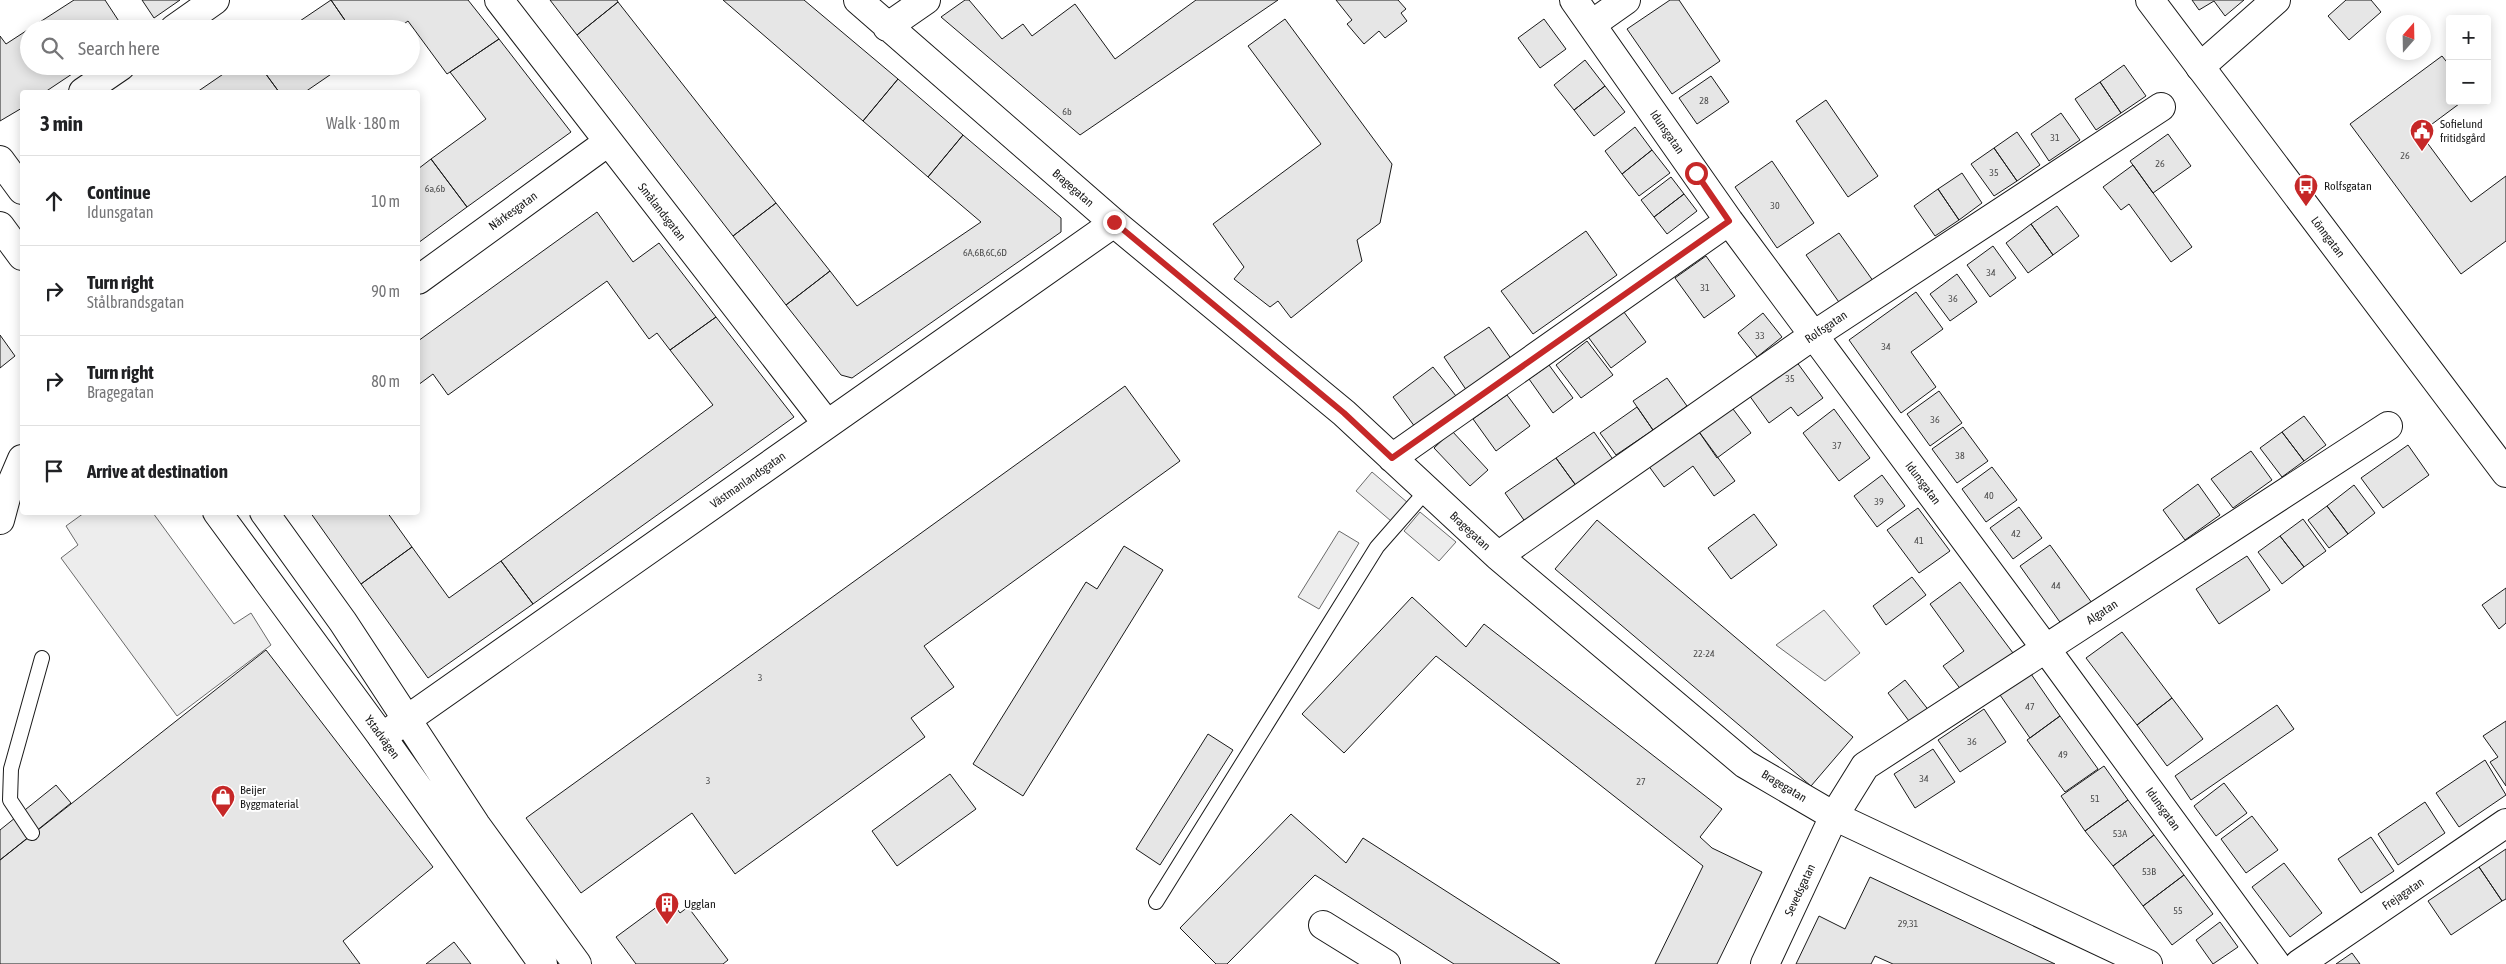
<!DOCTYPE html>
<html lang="en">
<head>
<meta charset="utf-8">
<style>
  :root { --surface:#fff; --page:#f6f6f6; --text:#202124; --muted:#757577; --line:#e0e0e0 }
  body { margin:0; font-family:"Asap Condensed",sans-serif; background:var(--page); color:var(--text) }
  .controls { position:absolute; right:15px; top:15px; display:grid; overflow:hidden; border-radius:5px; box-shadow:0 2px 12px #0003 }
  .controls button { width:45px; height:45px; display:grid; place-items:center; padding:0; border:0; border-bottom:1px solid var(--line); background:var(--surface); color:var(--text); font:25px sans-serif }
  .compass { position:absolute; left:2386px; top:15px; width:45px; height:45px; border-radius:50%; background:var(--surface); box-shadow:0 2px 12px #0003; rotate:20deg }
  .stop { position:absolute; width:15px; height:15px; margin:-11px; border:4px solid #c62828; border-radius:50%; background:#fff }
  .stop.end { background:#c62828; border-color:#fff; box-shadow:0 1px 5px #0008 }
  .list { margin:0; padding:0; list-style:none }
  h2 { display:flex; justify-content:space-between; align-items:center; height:65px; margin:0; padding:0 20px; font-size:21px }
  h2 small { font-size:16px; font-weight:400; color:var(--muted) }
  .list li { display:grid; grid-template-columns:32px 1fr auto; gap:15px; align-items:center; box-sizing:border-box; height:90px; padding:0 20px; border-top:1px solid var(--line) }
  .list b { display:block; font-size:19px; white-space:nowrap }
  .list p { margin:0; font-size:16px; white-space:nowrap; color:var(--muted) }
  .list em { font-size:16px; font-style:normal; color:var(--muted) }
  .icon { flex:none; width:28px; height:28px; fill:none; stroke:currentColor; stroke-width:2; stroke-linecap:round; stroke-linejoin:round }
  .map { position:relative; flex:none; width:2506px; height:964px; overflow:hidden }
  .search { position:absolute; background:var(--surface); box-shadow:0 2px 12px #0003; left:20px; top:20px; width:400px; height:55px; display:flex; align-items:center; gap:12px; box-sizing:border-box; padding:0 18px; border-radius:28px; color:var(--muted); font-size:19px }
  .panel { position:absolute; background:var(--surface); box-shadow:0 2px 12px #0003; left:20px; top:90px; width:400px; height:425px; border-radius:5px }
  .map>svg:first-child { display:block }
  .parking { fill:#ededed; stroke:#6a6a6a }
  .building { fill:#e6e6e6; stroke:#1a1a1a }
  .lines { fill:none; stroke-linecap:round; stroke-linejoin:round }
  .lane-casing { stroke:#1a1a1a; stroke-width:16 }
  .street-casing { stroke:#1a1a1a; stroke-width:30 }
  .secondary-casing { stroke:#1a1a1a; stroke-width:30 }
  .lane { stroke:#fff; stroke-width:14 }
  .street { stroke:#fff; stroke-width:28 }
  .secondary { stroke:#fff; stroke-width:28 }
  .route { stroke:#c62828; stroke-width:6 }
  .labels { text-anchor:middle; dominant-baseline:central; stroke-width:4; stroke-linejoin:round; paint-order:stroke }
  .number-label { font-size:10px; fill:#4d4d4d }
  .poi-label { font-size:12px; fill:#1a1a1a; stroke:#fff; text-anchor:start }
  .street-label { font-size:12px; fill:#1a1a1a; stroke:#fff }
</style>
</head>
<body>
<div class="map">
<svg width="2506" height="964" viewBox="0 0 2506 964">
  <rect width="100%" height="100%" fill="#fff"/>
  <path class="parking" d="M1372 472 1408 503 1391 521 1356 491Z
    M1420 512 1456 542 1439 561 1404 531Z
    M84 513H153L234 624 251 613 271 645 177 716 61 558 78 545 66 526Z
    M1339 531 1359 543 1319 609 1298 597Z
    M1824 610 1860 653 1825 681 1776 645Z"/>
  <path class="building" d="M74 0H105L124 29H29Z
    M142 0H180L154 18Z
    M331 0 351 29H289L294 25Z
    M331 0H468L499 39 447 74 408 21 397 29H351Z
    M550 0H617L618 2 577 35Z
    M723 0H804L898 79 863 121Z
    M965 0H969L1002 39 1023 24 1032 36 1075 4 1115 59 1196 0H1278L1080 135 941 17Z
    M1336 0H1398L1406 9 1401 13 1407 21 1385 38 1379 31 1364 44 1347 24 1352 20Z
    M1670 0H1679L1720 61 1672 94 1627 29Z
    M2192 0H2244L2225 16 2214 1 2199 10Z
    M2346 0H2371L2381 12 2349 40 2328 16Z
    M618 2 776 203 733 236 577 35Z
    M1285 19 1392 164 1380 223 1357 240 1362 261 1291 318 1278 301 1270 307 1234 279 1244 267 1213 224 1321 144 1248 46Z
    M1544 19 1566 49 1540 68 1518 38Z
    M29 29V66H84L45 92H22V108L0 121V36L6 44Z
    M499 39 571 132 467 207 431 159 486 119 450 72Z
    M2442 56 2450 66V101H2463L2420 133 2471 202 2506 176V241L2461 274 2350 124Z
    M1585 60 1605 86 1574 110 1554 85Z
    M2124 65 2146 96 2121 113 2100 82Z
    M235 66H260L279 92H197Z
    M260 66H343L305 92H279Z
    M1711 76 1729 102 1697 124 1679 98Z
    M898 79 963 135 928 177 863 121Z
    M2100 82 2121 113 2096 130 2075 99Z
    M1605 86 1625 112 1594 136 1574 110Z
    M1826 100 1878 176 1848 197 1796 121Z
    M2061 113 2080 140 2049 161 2031 134Z
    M1635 127 1652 150 1622 174 1605 151Z
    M2017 132 2040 165 2017 181 1994 148Z
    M2168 134 2191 166 2153 193 2130 161Z
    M963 135 1061 218V232L852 378 841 375 786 305 830 271 857 306 981 222 928 177Z
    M1994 148 2017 181 1994 196 1971 164Z
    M1652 150 1670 173 1639 196 1622 174Z
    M431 159 467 207 418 243V169Z
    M1772 161 1814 223 1777 248 1735 187Z
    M2133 165 2192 247 2171 262 2129 204 2121 210 2103 187Z
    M1962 173 1982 203 1959 220 1938 189Z
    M1671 177 1684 194 1654 217 1641 200Z
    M1938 189 1959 220 1935 236 1914 206Z
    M1684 194 1697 211 1667 234 1654 217Z
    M776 203 830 271 786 305 733 236Z
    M2057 206 2079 236 2053 255 2031 224Z
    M597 212 633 262 659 243 716 317 670 350 657 333 649 339 607 281 448 395 433 374 418 385V341Z
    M2031 224 2053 255 2028 273 2006 243Z
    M1586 231 1617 275 1533 334 1501 291Z
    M1839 233 1876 285 1843 308 1806 255Z
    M1993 246 2016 278 1990 297 1967 265Z
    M1706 256 1735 296 1704 318 1675 278Z
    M1957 274 1977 302 1950 321 1930 294Z
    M1916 292 1943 329 1911 352 1936 387 1901 413 1849 340Z
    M1621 308 1646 342 1611 368 1586 334Z
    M1763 313 1782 337 1757 357 1738 333Z
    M716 317 794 417 533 604 501 561 713 405 670 350Z
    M1489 327 1512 360 1467 391 1444 357Z
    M0 335 15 356 0 368Z
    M1587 341 1613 375 1581 398 1556 365Z
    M1796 361 1823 398 1798 416 1791 407 1769 423 1749 395Z
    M1549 365 1573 398 1553 413 1529 379Z
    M1433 367 1456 396 1415 427 1393 397Z
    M1667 378 1687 406 1653 430 1633 401Z
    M1125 386 1180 461 924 646 954 687 911 718 925 737 735 874 692 813 581 893 526 818Z
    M1939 391 1962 423 1930 446 1907 414Z
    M1507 395 1530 426 1496 451 1473 419Z
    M1730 405 1751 433 1717 458 1697 429Z
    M1637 407 1653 430 1616 455 1600 433Z
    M1834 409 1870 458 1839 481 1803 433Z
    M2304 416 2326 445 2304 461 2282 432Z
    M1963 427 1988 461 1957 483 1932 449Z
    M1697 429 1735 481 1714 496 1693 466 1664 487 1648 465Z
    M1452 431 1488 470 1470 486 1434 448Z
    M1594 432 1614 461 1577 487 1556 458Z
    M2282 432 2304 461 2282 477 2260 448Z
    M2408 445 2429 475 2383 508 2361 478Z
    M2251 451 2272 480 2233 508 2211 479Z
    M1556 458 1577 487 1526 523 1505 493Z
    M1992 467 2017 500 1986 522 1962 489Z
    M1882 475 1905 506 1877 527 1854 496Z
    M2198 484 2220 515 2185 540 2163 510Z
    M2354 485 2375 513 2348 534 2327 506Z
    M2327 506 2348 534 2329 548 2308 520Z
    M2019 507 2042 538 2013 559 1990 528Z
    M1918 508 1950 551 1919 573 1887 530Z
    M310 512H387L412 547 361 584Z
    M1754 514 1777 545 1731 579 1708 548Z
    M2303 519 2326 551 2304 567 2280 536Z
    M1597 520 1853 737 1811 786 1555 569Z
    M2280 536 2304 567 2282 584 2258 552Z
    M2050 545 2092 603 2062 625 2020 566Z
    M1124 546 1163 570 1023 796 973 764 1086 582 1097 589Z
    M412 547 449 598 501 561 533 604 428 678 361 584Z
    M2247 556 2270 590 2219 624 2196 589Z
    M1912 577 1926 595 1886 625 1873 606Z
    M1960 582 2013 653 1962 691 1943 666 1964 651 1930 604Z
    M2506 588V623L2499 629 2482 605Z
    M1412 597 1466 647 1484 624 1722 809 1700 837 1712 848 1762 872 1717 964H1655L1703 866 1436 656 1344 753 1302 714Z
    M2122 632 2172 698 2137 725 2086 658Z
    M266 650 433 867 343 941 360 964H0V860Z
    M2031 674 2060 716 2030 738 2000 695Z
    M1905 680 1930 712 1912 725 1888 693Z
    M2172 698 2203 739 2167 766 2137 725Z
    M2277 705 2294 729 2191 800 2175 776Z
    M1984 709 2006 742 1960 772 1938 740Z
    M2060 716 2098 769 2065 792 2027 740Z
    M2506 721V786L2490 762 2498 757 2483 736Z
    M1208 734 1233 750 1160 865 1136 849Z
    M1933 749 1955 782 1915 808 1894 774Z
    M2485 760 2506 795 2459 827 2436 793Z
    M2104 766 2128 800 2085 831 2061 796Z
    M950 774 976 809 897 866 872 831Z
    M2224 783 2247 813 2216 836 2194 806Z
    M56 785 71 803 0 860V830Z
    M2128 800 2154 835 2113 866 2085 831Z
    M2425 802 2445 833 2398 865 2378 834Z
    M1291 814 1346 863 1363 838 1560 964H1454L1315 875 1227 964H1216L1180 928Z
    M2252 816 2278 850 2246 873 2221 839Z
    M2154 835 2184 875 2143 906 2113 866Z
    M2371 837 2394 871 2361 893 2338 859Z
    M2506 849V899L2502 901 2479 867Z
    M2284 863 2322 913 2290 937 2252 887Z
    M2479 867 2502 901 2451 935 2428 901Z
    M2184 875 2213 914 2172 945 2143 906Z
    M1870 877 2055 964H1893L1875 956 1871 964H1796L1819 916 1845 929Z
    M669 898 680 913 688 907 728 960 723 964H636L616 937Z
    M2220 922 2238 947 2213 964 2196 940Z
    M454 942 471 964H426Z
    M2352 953 2360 964H2336Z"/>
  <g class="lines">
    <defs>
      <path id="lane" d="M32 833 10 800 11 769 42 658
        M1156 902 1377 547 1427 490"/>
      <path id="street" d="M499 0 827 424
        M858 0 1114 223 1344 413 1498 556 1745 764 1834 816 2148 964
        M1574 0 1729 221 2046 649 2276 964
        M1592 24 1626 0
        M887 27 926 0
        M174 29 215 0
        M2200 67 2276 0
        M83 92 121 66
        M418 280 608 142
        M1392 458 1729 221
        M0 520 7 494 22 459
        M1498 556 1814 335 2161 107
        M382 737 1114 223
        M1323 925 1386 964
        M1765 964 1834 816 1865 766 2388 426
        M2299 964 2506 823"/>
      <path id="secondary" d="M2150 0 2506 473
        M0 160 22 190
        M0 226 22 256
        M217 512 382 737 543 964
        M264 512 343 622 476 825 577 964"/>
    </defs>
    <use href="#lane" class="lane-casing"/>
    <use href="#street" class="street-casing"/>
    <use href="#secondary" class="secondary-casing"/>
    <use href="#lane" class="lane"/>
    <use href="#street" class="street"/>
    <use href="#secondary" class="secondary"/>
  </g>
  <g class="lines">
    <path class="route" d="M1114 222 1344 413 1392 458 1729 221 1696 173"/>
  </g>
  <defs>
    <symbol id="civic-pin" viewBox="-11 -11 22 30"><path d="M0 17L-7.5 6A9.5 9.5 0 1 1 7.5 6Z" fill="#c62828" stroke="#fff"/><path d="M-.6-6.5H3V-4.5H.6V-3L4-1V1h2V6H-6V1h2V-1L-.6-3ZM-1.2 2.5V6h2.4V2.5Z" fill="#fff"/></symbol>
    <symbol id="bus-pin" viewBox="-11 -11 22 30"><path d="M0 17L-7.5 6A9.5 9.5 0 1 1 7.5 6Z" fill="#c62828" stroke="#fff"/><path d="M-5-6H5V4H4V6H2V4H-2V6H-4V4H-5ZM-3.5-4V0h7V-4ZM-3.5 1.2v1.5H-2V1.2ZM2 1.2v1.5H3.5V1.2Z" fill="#fff"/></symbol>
    <symbol id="shop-pin" viewBox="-11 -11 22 30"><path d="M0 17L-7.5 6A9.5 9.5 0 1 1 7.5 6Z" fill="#c62828" stroke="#fff"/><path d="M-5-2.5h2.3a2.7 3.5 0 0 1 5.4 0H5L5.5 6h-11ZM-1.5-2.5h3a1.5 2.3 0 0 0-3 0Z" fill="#fff"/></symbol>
    <symbol id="building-pin" viewBox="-11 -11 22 30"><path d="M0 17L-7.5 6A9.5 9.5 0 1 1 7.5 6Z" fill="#c62828" stroke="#fff"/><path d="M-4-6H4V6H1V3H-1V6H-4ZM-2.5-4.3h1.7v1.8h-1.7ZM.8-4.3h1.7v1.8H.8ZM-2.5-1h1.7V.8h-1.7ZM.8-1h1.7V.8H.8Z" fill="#fff"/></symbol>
  </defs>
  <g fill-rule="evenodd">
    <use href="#civic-pin" x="2408" y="117" width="28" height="38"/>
    <use href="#bus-pin" x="2292" y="172" width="28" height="38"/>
    <use href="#shop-pin" x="209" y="783" width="28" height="38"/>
    <use href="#building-pin" x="653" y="890" width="28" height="38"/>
  </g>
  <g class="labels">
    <g class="number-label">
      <text x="1704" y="100">28</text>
      <text x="1067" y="111">6b</text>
      <text x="2055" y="137">31</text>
      <text x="2405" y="155">26</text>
      <text x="2160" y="163">26</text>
      <text x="1994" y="172">35</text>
      <text x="435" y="188">6a,6b</text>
      <text x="1775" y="205">30</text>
      <text x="985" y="252">6A,6B,6C,6D</text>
      <text x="1991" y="272">34</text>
      <text x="1705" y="287">31</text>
      <text x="1953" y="298">36</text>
      <text x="1760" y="335">33</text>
      <text x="1886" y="346">34</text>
      <text x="1790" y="378">35</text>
      <text x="1935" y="419">36</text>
      <text x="1837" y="445">37</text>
      <text x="1960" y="455">38</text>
      <text x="1989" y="495">40</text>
      <text x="1879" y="501">39</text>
      <text x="2016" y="533">42</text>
      <text x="1919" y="540">41</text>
      <text x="2056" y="585">44</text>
      <text x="1704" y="653">22-24</text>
      <text x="760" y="677">3</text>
      <text x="2030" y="706">47</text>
      <text x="1972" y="741">36</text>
      <text x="2063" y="754">49</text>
      <text x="1924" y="778">34</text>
      <text x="708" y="780">3</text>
      <text x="1641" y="781">27</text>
      <text x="2095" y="798">51</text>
      <text x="2120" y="833">53A</text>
      <text x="2149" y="871">53B</text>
      <text x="2178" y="910">55</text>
      <text x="1908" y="923">29,31</text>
    </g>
    <g class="poi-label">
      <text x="2440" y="124">Sofielund<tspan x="2440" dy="14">fritidsgård</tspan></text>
      <text x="2324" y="186">Rolfsgatan</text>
      <text x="240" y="790">Beijer<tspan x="240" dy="14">Byggmaterial</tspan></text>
      <text x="684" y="904">Ugglan</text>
    </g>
    <g class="street-label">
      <text transform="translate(1667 132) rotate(55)">Idunsgatan</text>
      <text transform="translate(1073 188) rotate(41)">Bragegatan</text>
      <text transform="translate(513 211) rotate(-36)">Närkesgatan</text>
      <text transform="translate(662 212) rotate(52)">Smålandsgatan</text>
      <text transform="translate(2328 237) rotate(53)">Lönngatan</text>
      <text transform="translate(1826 327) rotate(-34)">Rolfsgatan</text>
      <text transform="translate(748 480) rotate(-35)">Västmanlandsgatan</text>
      <text transform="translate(1923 483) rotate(53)">Idunsgatan</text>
      <text transform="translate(1470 531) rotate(43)">Bragegatan</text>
      <text transform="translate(2102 612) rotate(-33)">Algatan</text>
      <text transform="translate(382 737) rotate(54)">Ystadvägen</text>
      <text transform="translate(1784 786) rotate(31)">Bragegatan</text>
      <text transform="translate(2163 809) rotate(54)">Idunsgatan</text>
      <text transform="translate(1800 890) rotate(-65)">Sevedsgatan</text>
      <text transform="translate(2403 894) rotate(-34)">Frejagatan</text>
    </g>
  </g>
</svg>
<div class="controls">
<button>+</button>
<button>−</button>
</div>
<svg class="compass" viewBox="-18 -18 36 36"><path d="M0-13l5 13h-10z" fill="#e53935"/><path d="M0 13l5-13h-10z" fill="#757577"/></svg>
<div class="stop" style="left:1696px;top:173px"></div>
<div class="stop end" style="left:1114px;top:222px"></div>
<div class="search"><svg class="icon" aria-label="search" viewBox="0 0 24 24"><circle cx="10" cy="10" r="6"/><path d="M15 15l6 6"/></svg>Search here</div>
<section class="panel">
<h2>3 min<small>Walk · 180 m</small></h2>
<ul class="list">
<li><svg class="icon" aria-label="ahead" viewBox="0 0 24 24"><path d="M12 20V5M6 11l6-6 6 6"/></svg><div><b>Continue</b><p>Idunsgatan</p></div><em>10 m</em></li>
<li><svg class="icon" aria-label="right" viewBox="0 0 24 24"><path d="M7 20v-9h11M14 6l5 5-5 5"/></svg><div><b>Turn right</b><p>Stålbrandsgatan</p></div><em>90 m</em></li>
<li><svg class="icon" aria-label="right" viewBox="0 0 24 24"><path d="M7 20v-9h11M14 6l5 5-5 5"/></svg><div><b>Turn right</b><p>Bragegatan</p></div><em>80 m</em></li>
<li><svg class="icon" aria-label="arrive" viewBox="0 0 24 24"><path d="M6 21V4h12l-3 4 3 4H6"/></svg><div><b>Arrive at destination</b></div></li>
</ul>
</section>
</div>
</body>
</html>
